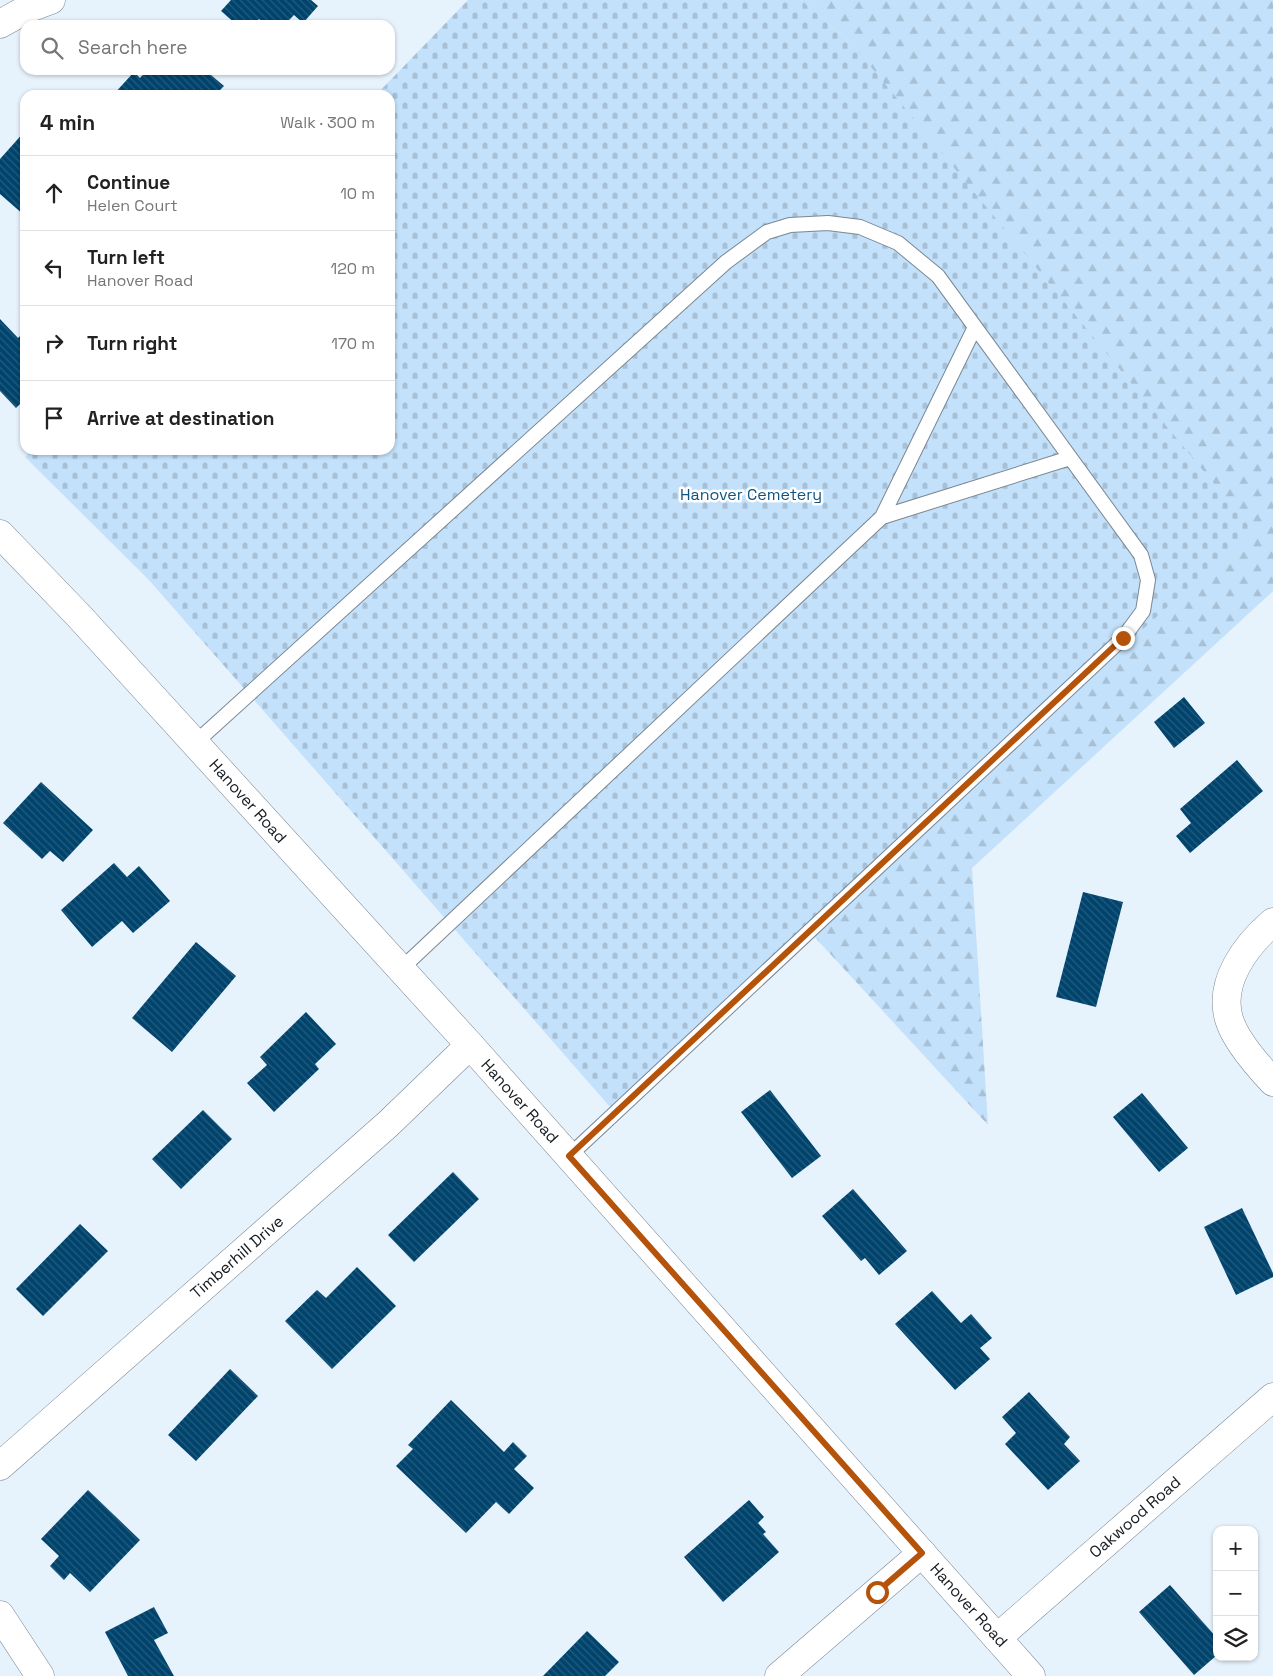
<!DOCTYPE html>
<html lang="en">
<head>
<meta charset="utf-8">
<style>
  :root { --surface:#fff; --page:#f6f6f6; --text:#222; --muted:#767676; --line:#e0e0e0 }
  body { margin:0; font-family:"Space Grotesk",sans-serif; background:var(--page); color:var(--text) }
  .controls { position:absolute; right:15px; bottom:15px; display:grid; overflow:hidden; border-radius:10px; box-shadow:0 1px 4px #0004 }
  .controls button { width:45px; height:45px; display:grid; place-items:center; padding:0; border:0; border-bottom:1px solid var(--line); background:var(--surface); color:var(--text); font:25px sans-serif }
  .stop { position:absolute; width:15px; height:15px; margin:-11px; border:4px solid #b45309; border-radius:50%; background:#fff }
  .stop.end { background:#b45309; border-color:#fff; box-shadow:0 1px 5px #0008 }
  .list { margin:0; padding:0; list-style:none }
  h2 { display:flex; justify-content:space-between; align-items:center; height:65px; margin:0; padding:0 20px; font-size:21px }
  h2 small { font-size:16px; font-weight:400; color:var(--muted) }
  .list li { display:grid; grid-template-columns:32px 1fr auto; gap:15px; align-items:center; box-sizing:border-box; height:75px; padding:0 20px; border-top:1px solid var(--line) }
  .list b { display:block; font-size:19px; white-space:nowrap }
  .list p { margin:0; font-size:16px; white-space:nowrap; color:var(--muted) }
  .list em { font-size:16px; font-style:normal; color:var(--muted) }
  .icon { flex:none; width:28px; height:28px; fill:none; stroke:currentColor; stroke-width:2; stroke-linecap:round; stroke-linejoin:round }
  .map { position:relative; flex:none; width:1273px; height:1676px; overflow:hidden }
  .search { position:absolute; background:var(--surface); box-shadow:0 1px 4px #0004; left:20px; top:20px; width:375px; height:55px; display:flex; align-items:center; gap:12px; box-sizing:border-box; padding:0 18px; border-radius:15px; color:var(--muted); font-size:19px }
  .panel { position:absolute; background:var(--surface); box-shadow:0 1px 4px #0004; left:20px; top:90px; width:375px; height:365px; border-radius:15px }
  .map>svg:first-child { display:block }
  .forest { fill:url(#forest-firs) }
  .cemetery { fill:url(#cemetery-stones) }
  .building { fill:url(#building-back-hatch) }
  .lines { fill:none; stroke-linecap:round; stroke-linejoin:round }
  .service-casing { stroke:#7a8793; stroke-width:16 }
  .minor-casing { stroke:#7a8793; stroke-width:29 }
  .tertiary-casing { stroke:#7a8793; stroke-width:29 }
  .service { stroke:#fff; stroke-width:14 }
  .minor { stroke:#fff; stroke-width:28 }
  .tertiary { stroke:#fff; stroke-width:28 }
  .route { stroke:#b45309; stroke-width:6 }
  .labels { text-anchor:middle; dominant-baseline:central; stroke-width:5; stroke-linejoin:round; paint-order:stroke }
  .park-label { font-size:16px; fill:#105481; stroke:#fff }
  .street-label { font-size:16px; fill:#151a1e; stroke:#fff }
</style>
</head>
<body>
<div class="map">
<svg width="1273" height="1676" viewBox="0 0 1273 1676">
  <defs>
    <pattern id="forest-firs" width="22" height="20" patternUnits="userSpaceOnUse" patternTransform="scale(1.25)"><rect width="22" height="20" fill="#c3e1fa"/><path d="M5 1l3.5 6h-7zM16 11l3.5 6h-7z" fill="#a7c0d6"/></pattern>
    <pattern id="cemetery-stones" width="16" height="16" patternUnits="userSpaceOnUse" patternTransform="scale(1.25)"><rect width="16" height="16" fill="#c3e1fa"/><path d="M2 7V4a2 2 0 0 1 4 0v3zM10 15v-3a2 2 0 0 1 4 0v3z" fill="#a7c0d6"/></pattern>
    <pattern id="building-back-hatch" width="6" height="6" patternUnits="userSpaceOnUse" patternTransform="scale(1.25)"><rect width="6" height="6" fill="#00446d"/><path d="M-1 5l2 2M0 0l6 6M5-1l2 2" fill="none" stroke="#255c7d"/></pattern>
  </defs>
  <rect width="100%" height="100%" fill="#e6f2fc"/>
  <path class="forest" d="M801 0H1273V591L972 868 988 1125 810 932 853 45Z"/>
  <path class="cemetery" d="M468 0H801L853 45 1252 530 810 932 618 1116 149 580 25 457 32 450H390V95H376Z"/>
  <path class="building" d="M231 0H311L318 6 303 23 294 15 284 25H265L259 19 253 25H237L221 11Z
    M147 70H205L224 86 215 95H113L134 72 140 78Z
    M25 131V214L24 215 0 194V159Z
    M0 319 18 338 25 331V399L16 408 0 391Z
    M1184 697 1205 723 1174 748 1154 722Z
    M1237 760 1263 791 1190 853 1176 836 1191 823 1180 809Z
    M41 782 93 830 63 862 50 851 42 859 3 823Z
    M114 863 127 877 139 866 170 901 133 933 122 921 92 947 61 910Z
    M1083 892 1123 902 1096 1007 1056 997Z
    M196 942 236 976 172 1052 132 1018Z
    M306 1012 336 1044 315 1064 319 1069 274 1112 247 1083 267 1065 260 1057Z
    M770 1090 821 1156 792 1178 741 1112Z
    M1142 1093 1188 1148 1159 1172 1113 1117Z
    M203 1110 232 1139 181 1189 152 1159Z
    M453 1172 479 1199 414 1262 388 1235Z
    M853 1189 907 1251 879 1275 865 1258 861 1261 822 1216Z
    M1242 1208 1273 1273V1277L1236 1295 1204 1227Z
    M80 1224 108 1251 43 1316 16 1289Z
    M357 1267 396 1306 332 1369 285 1321 317 1290 326 1298Z
    M932 1291 961 1323 971 1314 992 1338 980 1348 990 1359 955 1390 895 1324Z
    M230 1369 258 1396 196 1461 168 1435Z
    M1029 1392 1070 1437 1064 1444 1080 1461 1048 1490 1005 1444 1016 1433 1002 1417Z
    M451 1400 504 1452 513 1442 527 1456 514 1469 534 1488 509 1514 496 1502 466 1533 396 1466 413 1449 408 1445Z
    M88 1490 140 1540 90 1592 70 1573 64 1580 50 1566 59 1556 41 1539Z
    M749 1500 764 1517 758 1523 766 1532 763 1534 779 1552 723 1602 684 1557Z
    M1170 1585 1217 1638V1655L1194 1675 1139 1612Z
    M154 1607 168 1633 154 1640 174 1676H128L105 1632Z
    M587 1631 619 1662 605 1676H543Z"/>
  <g class="lines">
    <defs>
      <path id="service" d="M882 517 1070 458
        M195 743 726 262 767 232 790 225 828 223 860 227 898 243 938 276 1141 555 1148 580 1143 611 1123 638 569 1156
        M401 969 882 517 975 327"/>
      <path id="minor" d="M0 24 27 9 51 0
        M1273 922C1246 945 1218 982 1229 1019 1235 1040 1258 1066 1273 1082
        M0 1466 388 1124 470 1045
        M0 1615 40 1676
        M997 1638 1273 1397
        M779 1676 922 1553"/>
      <path id="tertiary" d="M0 534 79 616 470 1045 1031 1676"/>
    </defs>
    <use href="#service" class="service-casing"/>
    <use href="#minor" class="minor-casing"/>
    <use href="#tertiary" class="tertiary-casing"/>
    <use href="#service" class="service"/>
    <use href="#minor" class="minor"/>
    <use href="#tertiary" class="tertiary"/>
  </g>
  <g class="lines">
    <path class="route" d="M877 1592 922 1553 569 1156 1123 638"/>
  </g>
  <g class="labels">
    <g class="park-label">
      <text x="751" y="494">Hanover Cemetery</text>
    </g>
    <g class="street-label">
      <text transform="translate(248 801) rotate(48)">Hanover Road</text>
      <text transform="translate(520 1101) rotate(48)">Hanover Road</text>
      <text transform="translate(237 1257) rotate(-41)">Timberhill Drive</text>
      <text transform="translate(1135 1517) rotate(-41)">Oakwood Road</text>
      <text transform="translate(969 1605) rotate(48)">Hanover Road</text>
    </g>
  </g>
</svg>
<div class="controls">
<button>+</button>
<button>−</button>
<button><svg class="icon" aria-label="layers" viewBox="0 0 24 24"><path d="M12 4l9 5-9 5-9-5zM3 14l9 5 9-5"/></svg></button>
</div>
<div class="stop" style="left:877px;top:1592px"></div>
<div class="stop end" style="left:1123px;top:638px"></div>
<div class="search"><svg class="icon" aria-label="search" viewBox="0 0 24 24"><circle cx="10" cy="10" r="6"/><path d="M15 15l6 6"/></svg>Search here</div>
<section class="panel">
<h2>4 min<small>Walk · 300 m</small></h2>
<ul class="list">
<li><svg class="icon" aria-label="ahead" viewBox="0 0 24 24"><path d="M12 20V5M6 11l6-6 6 6"/></svg><div><b>Continue</b><p>Helen Court</p></div><em>10 m</em></li>
<li><svg class="icon" aria-label="left" viewBox="0 0 24 24"><path d="M17 20v-9H6M10 6l-5 5 5 5"/></svg><div><b>Turn left</b><p>Hanover Road</p></div><em>120 m</em></li>
<li><svg class="icon" aria-label="right" viewBox="0 0 24 24"><path d="M7 20v-9h11M14 6l5 5-5 5"/></svg><div><b>Turn right</b></div><em>170 m</em></li>
<li><svg class="icon" aria-label="arrive" viewBox="0 0 24 24"><path d="M6 21V4h12l-3 4 3 4H6"/></svg><div><b>Arrive at destination</b></div></li>
</ul>
</section>
</div>
</body>
</html>
